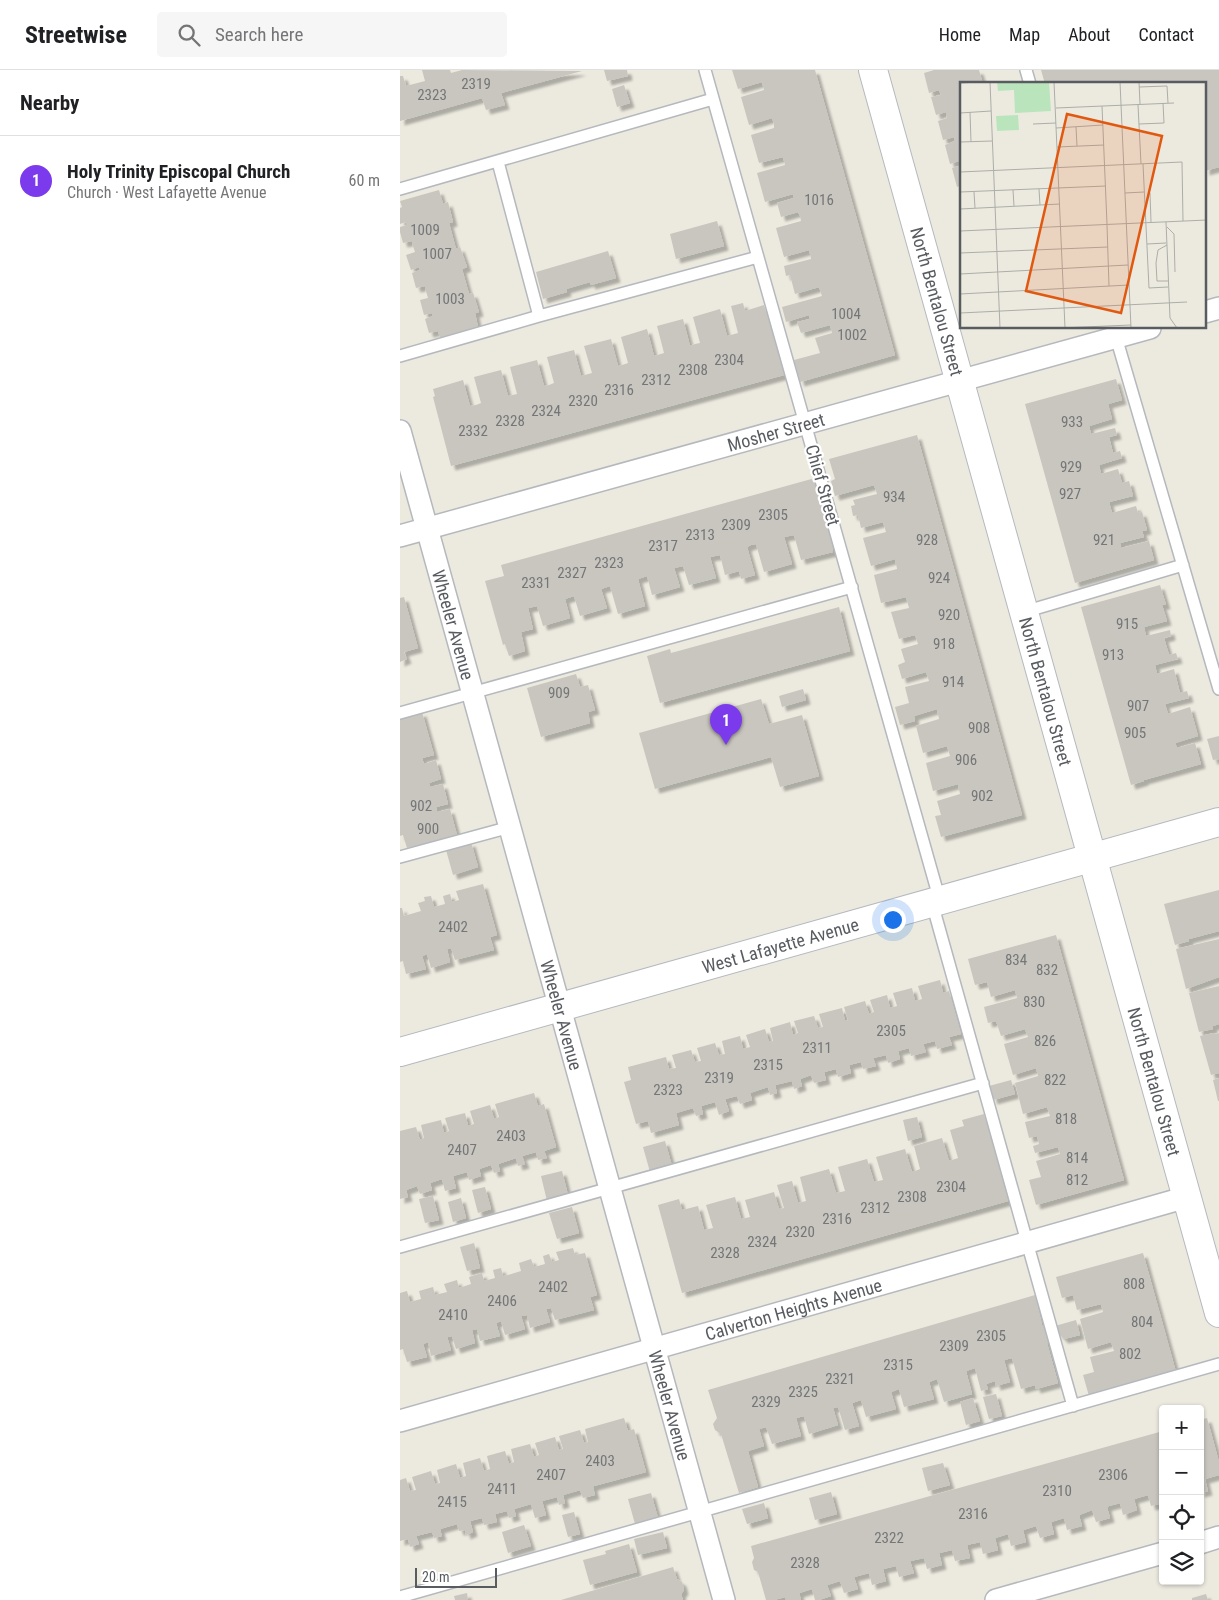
<!DOCTYPE html>
<html lang="en">
<head>
<meta charset="utf-8">
<style>
  :root { --surface:#fff; --page:#f6f6f6; --text:#202124; --muted:#757577; --line:#e0e0e0; --accent:#7c3aed }
  body { margin:0; font-family:"Roboto Condensed",sans-serif; background:var(--page); color:var(--text) }
  .controls { position:absolute; right:15px; bottom:15px; display:grid; overflow:hidden; border-radius:5px; box-shadow:0 1px 4px #0004 }
  .controls button { width:45px; height:45px; display:grid; place-items:center; padding:0; border:0; border-bottom:1px solid var(--line); background:var(--surface); color:var(--text); font:25px sans-serif }
  .scale { position:absolute; left:15px; bottom:12px; width:82px; box-sizing:border-box; padding-left:5px; border:2px solid #585c61; border-top:0; font-size:14px; line-height:18px; white-space:nowrap; color:#585c61; -webkit-text-stroke:4px #fff; paint-order:stroke }
  .you { position:absolute; left:492px; top:849px; width:18px; height:18px; margin:-12px; border:4px solid #fff; border-radius:50%; background:#1a73e8; box-shadow:0 0 0 8px #1a73e833 }
  .badge { display:grid; place-items:center; width:32px; height:32px; border-radius:50%; background:var(--accent); color:#fff; font-size:16px; font-weight:700 }
  .pin { position:absolute; translate:-50% -41px; filter:drop-shadow(0 1px 2px #0008) }
  .pin::after { content:''; position:absolute; top:26px; width:18px; height:15px; background:inherit; clip-path:polygon(0 0,100% 0,50% 100%) }
  .list { margin:0; padding:0; list-style:none }
  h2 { display:flex; justify-content:space-between; align-items:center; height:65px; margin:0; padding:0 20px; font-size:21px }
  h2 small { font-size:16px; font-weight:400; color:var(--muted) }
  .list li { display:grid; grid-template-columns:32px 1fr auto; gap:15px; align-items:center; box-sizing:border-box; height:90px; padding:0 20px; border-top:1px solid var(--line) }
  .list b { display:block; font-size:19px; white-space:nowrap }
  .list p { margin:0; font-size:16px; white-space:nowrap; color:var(--muted) }
  .list em { font-size:16px; font-style:normal; color:var(--muted) }
  .icon { flex:none; width:28px; height:28px; fill:none; stroke:currentColor; stroke-width:2; stroke-linecap:round; stroke-linejoin:round }
  .map { position:relative; flex:none; width:819px; height:1530px; overflow:hidden }
  header { display:flex; align-items:center; gap:30px; box-sizing:border-box; height:70px; padding:0 25px; background:var(--surface); border-bottom:1px solid var(--line) }
  header strong { font-size:24px }
  nav { display:flex; gap:28px; margin-inline-start:auto; font-size:18px }
  .search { width:350px; height:45px; background:var(--page); display:flex; align-items:center; gap:12px; box-sizing:border-box; padding:0 18px; border-radius:5px; color:var(--muted); font-size:19px }
  main { display:flex }
  aside { flex:1; background:var(--surface) }
  .map>svg:first-child { display:block }
  .building { fill:#c9c6bf; filter:url(#shadow) }
  .lines { fill:none; stroke-linecap:round; stroke-linejoin:round }
  .lane-casing { stroke:#b5b8bd; stroke-width:14 }
  .street-casing { stroke:#b5b8bd; stroke-width:24 }
  .secondary-casing { stroke:#b5b9bf; stroke-width:30 }
  .lane { stroke:#fff; stroke-width:11 }
  .street { stroke:#fff; stroke-width:21 }
  .secondary { stroke:#fff; stroke-width:28 }
  .labels { text-anchor:middle; dominant-baseline:central; stroke-width:4.5; stroke-linejoin:round; paint-order:stroke }
  .number-label { font-size:15px; fill:#747678 }
  .street-label { font-size:18px; fill:#585c61; stroke:#fff }
  .inset-road { fill:none; stroke:#adada9; stroke-width:1 }
  .view { fill:#e15910; fill-opacity:0.15; stroke:#e15910; stroke-width:2.5 }
  .inset-edge { fill:none; stroke:#585c61; stroke-width:2.5 }
</style>
</head>
<body>
<header>
<strong>Streetwise</strong>
<div class="search"><svg class="icon" aria-label="search" viewBox="0 0 24 24"><circle cx="10" cy="10" r="6"/><path d="M15 15l6 6"/></svg>Search here</div>
<nav><a>Home</a><a>Map</a><a>About</a><a>Contact</a></nav>
</header>
<main>
<aside>
<h2>Nearby<small></small></h2>
<ul class="list">
<li><span class="badge">1</span><div><b>Holy Trinity Episcopal Church</b><p>Church · West Lafayette Avenue</p></div><em>60 m</em></li>
</ul>
</aside>
<div class="map">
<svg width="819" height="1530" viewBox="0 0 819 1530">
  <defs>
    <filter id="shadow"><feDropShadow dx="4.5" dy="4.5" stdDeviation="1" flood-color="#0004"/></filter>
  </defs>
  <rect width="100%" height="100%" fill="#eceadf"/>
  <path class="building" d="M22 0H50L51 3 62 0 182 1 101 23 105 35 86 40 82 28 0 51V6H3L6 16 25 11Z
    M204 0H227L228 6 207 11Z
    M332 0H415L495 285 400 312 394 290 420 283 415 268 432 263 430 255 401 263 397 252 410 249 409 245 386 252 382 237 422 226 419 217 395 224 390 205 386 206 384 196 411 189 410 184 409 180 384 187 376 158 401 151 400 146 398 142 381 147 377 133 394 128 393 124 365 132 357 103 385 95 383 87 359 93 351 65 374 58V54L372 48 349 55 341 27 364 20 362 12 338 19Z
    M534 0H579L583 14H562V90L550 94 545 75 555 71 554 67 543 70 538 51 547 48 546 42 536 45 531 27 541 25 539 20 529 23 524 3Z
    M641 0H819V97L805 101V14H645Z
    M224 15 230 33 217 37 212 19Z
    M562 95V115L557 117 552 98Z
    M39 120 43 134 48 132 53 152 49 153 56 179 60 177 67 197 62 199 69 224 73 223 79 242 75 243 78 257 40 268 38 261 29 263 25 249 33 246 32 243 24 245 20 230 28 228 25 218V216L16 218 12 203 20 200 19 197 11 200 6 185 15 182 13 176 12 171 3 173 0 162V157L7 155 6 152 0 154V138L2 137 0 131Z
    M317 151 324 176 276 189 270 164Z
    M208 181 216 208 191 215 190 212 166 219 167 222 143 229 136 202Z
    M343 233 345 241 364 235 384 305 51 396 33 327 35 326 33 319 63 310 70 336 76 335 81 333 74 307 101 300 108 326 117 324 110 297 137 290 144 316 149 315 154 313 147 287 174 280 181 306 192 303 184 276 211 269 218 296 222 295 228 293 221 267 247 259 254 286 264 283 257 256 283 249 290 276 295 274 300 273 293 247 320 239 327 266 338 263 331 236Z
    M716 309 722 330 708 334 712 349 689 356 691 364 715 358 717 365 709 367 713 383 720 381 722 388 699 395 701 404 718 399 722 413 729 411 733 426 709 432 712 443 736 436 738 443 742 442 747 460 742 461 744 467 720 473 721 478 749 471 754 490 675 513 625 334Z
    M517 365 622 745 541 767 535 746 541 745 537 731 560 724 558 714 533 721 526 693 550 686 547 676 523 683 516 656 539 649 537 639 514 646 515 651 500 655 495 637 509 633 505 617 529 611 526 602 502 609 498 595 505 592 501 579 518 574 515 565 499 569 491 542 509 538 506 527 481 533 474 505 497 499 495 489 471 496 463 468 486 462 483 452 461 458 458 445 453 446 451 436 455 435 453 430 477 424 474 415 435 426 431 411 435 409 429 389Z
    M415 408 433 475 432 476 433 482 401 490 394 465 384 467 392 494 364 502 356 474 351 475 347 477 355 505 341 509 339 501 325 505 320 485 310 487 316 508 289 515 283 496 274 498 280 517 252 525 247 506 238 509 245 536 218 544 210 516 201 519 207 538 180 546 174 526 165 529 170 548 143 556 137 536 128 538 133 559 121 562 125 581 109 586 105 574 103 575 85 511 104 506 101 495Z
    M760 515 766 535H762L767 551 744 557 746 566 770 560 771 566 764 568 769 585 776 583 778 589 755 595 757 604 774 599 780 623 787 621 789 628 765 634 768 644 790 637 798 666 775 673 777 678 795 673 801 694 744 710V711L731 715 681 537Z
    M4 527 18 578 4 582 7 589 0 592V528Z
    M439 537 450 581 260 633 247 586 270 579 271 583Z
    M176 604 180 617 188 615 195 640 188 642 190 653 141 667 127 618Z
    M403 619 406 630 382 637 379 626Z
    M361 629 369 654 402 645 419 706 380 717 371 687 255 719 239 663Z
    M22 642 34 685 22 688 24 694 36 690 41 709 29 713 30 717 43 714 48 734 36 737 37 742 50 739 57 765 7 778 3 765 0 766V648Z
    M819 666V689L813 690 807 669Z
    M71 772 78 797 53 805 46 780Z
    M83 814 97 865 90 867 94 880 55 890 51 878 47 879 50 892 31 898 27 884 22 886 26 899 6 904 3 891 0 892V838H2L4 846 21 841 18 833 25 831 24 827 31 826 34 837 45 834 43 826 50 824 52 832 59 830 56 821Z
    M819 820V861L789 869V871L775 875 764 834Z
    M656 865 724 1110 636 1135 629 1110 641 1107 636 1091 660 1084 658 1077 635 1083 633 1076 639 1074 637 1066 629 1068 625 1052 650 1046 647 1037 623 1044 615 1013 638 1006 636 998 613 1005 604 974 628 967 625 959 601 966 596 951 588 953 584 937 617 928 615 920 591 927 587 912 575 915 568 889Z
    M819 869V907L786 919 776 879Z
    M540 910 543 923 549 921 561 964 549 967 552 975 537 979 535 971 523 974 526 982 511 986 509 978 498 981 500 989 488 993 486 985 473 988 476 996 463 999 461 992 449 995 451 1003 438 1007 436 999 424 1002 426 1010 414 1013 411 1005 400 1009 402 1016 394 1019 392 1011 375 1015 377 1023 370 1025 368 1017 350 1023 352 1030 340 1034 337 1026 325 1029 329 1041 319 1045 315 1032 301 1036 303 1044 296 1046 293 1038 276 1043 279 1055 251 1063 248 1051 236 1054 224 1012 231 1010 228 997 266 987 269 999 276 998 272 985 291 980 295 992 301 991 297 978 315 973 319 985 325 984 322 971 340 966 343 979 350 977 346 965 365 959 369 972 373 971 370 958 390 952 393 965 398 963 394 951 414 946 418 958 423 957 419 944 442 938 445 951 448 950 444 937 465 931 469 944 474 942 470 930 487 925 490 938 497 936 493 923 512 918 515 931 522 929 518 916Z
    M819 916V954L813 956V959L799 962 789 923Z
    M814 963 815 964 819 963V1003L811 1005 800 966Z
    M819 1008V1031H818L813 1010Z
    M611 1010 615 1024 593 1030 589 1016Z
    M134 1023 138 1036 144 1034 156 1077 144 1081 147 1088 138 1090 136 1082 122 1086 125 1094 118 1096 116 1088 98 1094 100 1101 94 1103 91 1095 79 1099 81 1106 69 1110 67 1102 53 1106 56 1118 45 1121 42 1109 30 1113 32 1120 20 1124 17 1116 6 1120 8 1127 0 1129V1061L16 1057 20 1070 24 1068 21 1055 41 1050 44 1063 49 1061 45 1048 65 1043 68 1056 74 1054 70 1041 90 1035 94 1049 99 1047 95 1034Z
    M584 1044 608 1131 282 1223 258 1135 279 1129 282 1140 298 1136 304 1160 308 1159 313 1158 306 1135 320 1131 335 1127 341 1149 350 1147 345 1130 360 1126 374 1122 379 1139 384 1138 377 1115 392 1111 398 1133 406 1131 400 1107 429 1099 436 1123 445 1121 438 1097 467 1089 474 1112 478 1111 483 1110 476 1087 505 1079 512 1102 515 1101 520 1099 514 1076 542 1068 549 1091 558 1088 550 1060 564 1056 562 1050Z
    M517 1047 522 1067 508 1071 503 1050Z
    M265 1071 272 1096 250 1102 243 1077Z
    M162 1101 168 1125 147 1131 141 1106Z
    M85 1117 91 1139 78 1143 72 1120Z
    M33 1126 39 1150 25 1153 19 1129Z
    M61 1128 66 1148 53 1152 48 1132Z
    M172 1137 179 1163 157 1169 149 1143Z
    M74 1173 80 1198 67 1201 60 1177Z
    M173 1178 175 1185 185 1183 197 1225 190 1227 194 1240 155 1250 151 1238 146 1239 150 1252 130 1258 127 1245 121 1246 125 1259 105 1265 101 1251 96 1253 100 1266 80 1271 77 1259 72 1260 75 1273 56 1279 52 1266 47 1267 51 1280 31 1286 28 1272 23 1274 27 1287 7 1292 3 1279 0 1280V1223L7 1221 10 1232 21 1229 19 1221 33 1217 35 1225 47 1222 44 1214 57 1210 59 1218 71 1214 69 1207 82 1203 84 1211 95 1208 93 1200 101 1198 103 1206 108 1205 121 1201 119 1193 131 1189 134 1197 145 1194 143 1186 149 1184 152 1192 159 1190 156 1182Z
    M743 1183 776 1302 689 1326 683 1305 694 1302 690 1287 714 1281 711 1272 688 1279 680 1249 703 1242 701 1234 677 1240 673 1225 662 1228 656 1207Z
    M635 1225 642 1255 649 1260 651 1267 647 1273 658 1313 636 1319 635 1315 621 1319 612 1288 604 1290 610 1312 596 1316 595 1311 586 1314 588 1319 581 1321 575 1298 566 1301 572 1324 544 1332 537 1309 529 1312 534 1329 504 1337 499 1319 491 1322 496 1339 466 1347 461 1330 452 1333 459 1356 445 1360 438 1337 433 1338 438 1355 409 1364 404 1346 396 1348 401 1366 386 1370 372 1374 366 1357 359 1359 364 1376 348 1381 358 1417 339 1423 321 1364 315 1360 313 1354 317 1348 308 1320Z
    M676 1250 680 1265 664 1269 657 1262 655 1256Z
    M596 1324 602 1346 589 1349 583 1327Z
    M573 1328 580 1351 566 1355 560 1332Z
    M224 1348 228 1361 234 1359 246 1402 194 1416 193 1417 195 1425 183 1428 180 1420 163 1425 165 1433 159 1435 157 1427 142 1431 146 1445 135 1448 131 1434 114 1439 116 1446 109 1448 107 1441 95 1444 97 1452 84 1455 82 1448 70 1451 73 1462 66 1465 65 1460 59 1461 57 1454 40 1459 42 1466 34 1468 32 1462 16 1466 19 1474 10 1477 8 1469 0 1471V1410L6 1408 10 1421 16 1420 12 1407 31 1401 35 1414 40 1413 37 1400 56 1394 60 1408 66 1406 63 1393 80 1388 84 1401 90 1399 87 1386 105 1381 109 1394 114 1392 111 1379 130 1374 134 1387 139 1385 135 1373 155 1367 159 1380 163 1379 159 1366 180 1360 184 1373 188 1372 185 1359Z
    M807 1348 819 1392V1405L805 1409 808 1421 800 1423V1350Z
    M763 1361V1433L751 1436 748 1425 734 1429 737 1440 723 1445 720 1433 709 1436 707 1437 710 1448 696 1452 692 1440 679 1445 682 1456 667 1460 664 1448 651 1452 654 1464 640 1468 636 1456 623 1460 626 1472 611 1476 608 1464 595 1468 598 1480 583 1484 580 1472 567 1475 570 1488 555 1491 552 1480 539 1483 542 1495 527 1499 524 1488 510 1491 514 1503 499 1507 496 1496 483 1499 486 1511 472 1515 469 1503 454 1507 458 1519 444 1523 440 1511 427 1515 431 1526 419 1530H415L412 1519 399 1523 401 1530H386L385 1527 374 1530H366L358 1502 354 1500 352 1492 354 1488 351 1476Z
    M543 1393 550 1415 528 1421 522 1398Z
    M431 1422 437 1444 415 1450 409 1428Z
    M251 1423 258 1448 235 1454 228 1429Z
    M364 1433 368 1448 347 1454 342 1439Z
    M174 1442 180 1464 168 1467 162 1445Z
    M124 1455 131 1476 108 1483 102 1462Z
    M263 1462 267 1478 238 1485 234 1469Z
    M229 1474 237 1502 190 1515 183 1490 206 1484 205 1481Z
    M273 1497 277 1509 282 1512 284 1520 281 1524 283 1530H161Z
    M67 1523 68 1530H55L54 1526Z
    M806 1524 808 1530H792V1528Z"/>
  <g class="lines">
    <defs>
      <path id="lane" d="M305 0 540 831
        M626 0 630 14
        M98 92 139 246
        M0 119 313 29
        M716 267 819 619
        M0 286 139 246 358 187
        M624 542 783 495
        M0 643 452 517
        M0 787 110 757
        M532 833 673 1336
        M0 1177 583 1013
        M0 1527 819 1294"/>
      <g id="street">
        <path d="M805 242 819 238"/>
        <path id="s1" d="M0 361 324 1530"/>
        <path id="s2" d="M0 466 750 258"/>
        <path id="s3" d="M0 1351 787 1127"/>
        <path d="M800 1473 819 1467"/>
        <path d="M596 1530 763 1483"/>
      </g>
      <g id="secondary">
        <path id="s4" d="M473 0 819 1243"/>
        <path id="s5" d="M0 982 819 752"/>
      </g>
    </defs>
    <use href="#lane" class="lane-casing"/>
    <use href="#street" class="street-casing"/>
    <use href="#secondary" class="secondary-casing"/>
    <use href="#lane" class="lane"/>
    <use href="#street" class="street"/>
    <use href="#secondary" class="secondary"/>
  </g>
  <g class="labels">
    <g class="number-label">
      <text x="76" y="14">2319</text>
      <text x="32" y="25">2323</text>
      <text x="419" y="130">1016</text>
      <text x="25" y="160">1009</text>
      <text x="37" y="184">1007</text>
      <text x="50" y="229">1003</text>
      <text x="446" y="244">1004</text>
      <text x="452" y="265">1002</text>
      <text x="329" y="290">2304</text>
      <text x="293" y="300">2308</text>
      <text x="256" y="310">2312</text>
      <text x="219" y="320">2316</text>
      <text x="183" y="331">2320</text>
      <text x="146" y="341">2324</text>
      <text x="110" y="351">2328</text>
      <text x="672" y="352">933</text>
      <text x="73" y="361">2332</text>
      <text x="671" y="397">929</text>
      <text x="670" y="424">927</text>
      <text x="494" y="427">934</text>
      <text x="373" y="445">2305</text>
      <text x="336" y="455">2309</text>
      <text x="300" y="465">2313</text>
      <text x="527" y="470">928</text>
      <text x="704" y="470">921</text>
      <text x="263" y="476">2317</text>
      <text x="209" y="493">2323</text>
      <text x="172" y="503">2327</text>
      <text x="539" y="508">924</text>
      <text x="136" y="513">2331</text>
      <text x="549" y="545">920</text>
      <text x="727" y="554">915</text>
      <text x="544" y="574">918</text>
      <text x="713" y="585">913</text>
      <text x="553" y="612">914</text>
      <text x="159" y="623">909</text>
      <text x="738" y="636">907</text>
      <text x="579" y="658">908</text>
      <text x="735" y="663">905</text>
      <text x="566" y="690">906</text>
      <text x="582" y="726">902</text>
      <text x="21" y="736">902</text>
      <text x="28" y="759">900</text>
      <text x="53" y="857">2402</text>
      <text x="616" y="890">834</text>
      <text x="647" y="900">832</text>
      <text x="634" y="932">830</text>
      <text x="491" y="961">2305</text>
      <text x="645" y="971">826</text>
      <text x="417" y="978">2311</text>
      <text x="368" y="995">2315</text>
      <text x="319" y="1008">2319</text>
      <text x="655" y="1010">822</text>
      <text x="268" y="1020">2323</text>
      <text x="666" y="1049">818</text>
      <text x="111" y="1066">2403</text>
      <text x="62" y="1080">2407</text>
      <text x="677" y="1088">814</text>
      <text x="677" y="1110">812</text>
      <text x="551" y="1117">2304</text>
      <text x="512" y="1127">2308</text>
      <text x="475" y="1138">2312</text>
      <text x="437" y="1149">2316</text>
      <text x="400" y="1162">2320</text>
      <text x="362" y="1172">2324</text>
      <text x="325" y="1183">2328</text>
      <text x="734" y="1214">808</text>
      <text x="153" y="1217">2402</text>
      <text x="102" y="1231">2406</text>
      <text x="53" y="1245">2410</text>
      <text x="742" y="1252">804</text>
      <text x="591" y="1266">2305</text>
      <text x="554" y="1276">2309</text>
      <text x="730" y="1284">802</text>
      <text x="498" y="1295">2315</text>
      <text x="440" y="1309">2321</text>
      <text x="403" y="1322">2325</text>
      <text x="366" y="1332">2329</text>
      <text x="200" y="1391">2403</text>
      <text x="151" y="1405">2407</text>
      <text x="713" y="1405">2306</text>
      <text x="102" y="1419">2411</text>
      <text x="657" y="1421">2310</text>
      <text x="52" y="1432">2415</text>
      <text x="573" y="1444">2316</text>
      <text x="489" y="1468">2322</text>
      <text x="405" y="1493">2328</text>
    </g>
    <g class="street-label">
      <text stroke="none"><textPath href="#s4" startOffset="240">North Bentalou Street</textPath></text>
      <text stroke="none"><textPath href="#s2" startOffset="390">Mosher Street</textPath></text>
      <text transform="translate(423 415) rotate(74)">Chief Street</text>
      <text stroke="none"><textPath href="#s1" startOffset="201">Wheeler Avenue</textPath></text>
      <text stroke="none"><textPath href="#s4" startOffset="645">North Bentalou Street</textPath></text>
      <text stroke="none"><textPath href="#s5" startOffset="395">West Lafayette Avenue</textPath></text>
      <text stroke="none"><textPath href="#s1" startOffset="606">Wheeler Avenue</textPath></text>
      <text stroke="none"><textPath href="#s4" startOffset="1050">North Bentalou Street</textPath></text>
      <text stroke="none"><textPath href="#s3" startOffset="409">Calverton Heights Avenue</textPath></text>
      <text stroke="none"><textPath href="#s1" startOffset="1011">Wheeler Avenue</textPath></text>
    </g>
  </g>
  <g transform="translate(560 12)">
    <rect width="246" height="246" fill="#eceadf"/>
    <path d="M37 0H89L91 29 55 31 54 8 38 9ZM58 33 59 48 37 49 36 34Z" fill="#bae5bc"/>
    <path class="inset-road" d="M30 0 40 246M94 0 105 246M160 0 171 246M179 0 180 22M0 1 19 0M179 5 207 4 208 21M178 23 181 82M142 24 147 142M96 26 214 21M10 30 11 60M0 31 31 29M73 42 96 41M179 42 204 41 203 21M116 45 117 64M96 46 143 43M0 60 32 59M97 65 144 63M183 82 189 206 208 205M0 90 222 80 223 139M79 107 80 123M53 108 54 124M0 110 146 104M14 110 15 126M165 111 184 110M190 111 191 140M0 127 100 122M206 140 210 236 217 246M147 143 149 204M207 145 214 152 215 190M0 149 247 138M187 162 206 161M207 163 198 168 196 181 197 199H208M0 171 148 165M0 192 168 183M0 212 169 203M0 231 227 220M100 246 171 243"/>
    <path class="view" d="M107 32 202 54 161 231 66 209Z"/>
    <rect width="246" height="246" class="inset-edge"/>
  </g>
</svg>
<div class="controls">
<button>+</button>
<button>−</button>
<button><svg class="icon" aria-label="locate" viewBox="0 0 24 24"><circle cx="12" cy="12" r="6"/><path d="M12 2v4M12 18v4M2 12h4M18 12h4"/></svg></button>
<button><svg class="icon" aria-label="layers" viewBox="0 0 24 24"><path d="M12 4l9 5-9 5-9-5zM3 14l9 5 9-5"/></svg></button>
</div>
<div class="scale">20 m</div>
<div class="you"></div>
<div class="pin badge" style="left:326px;top:675px">1</div>
</div>
</main>
</body>
</html>
